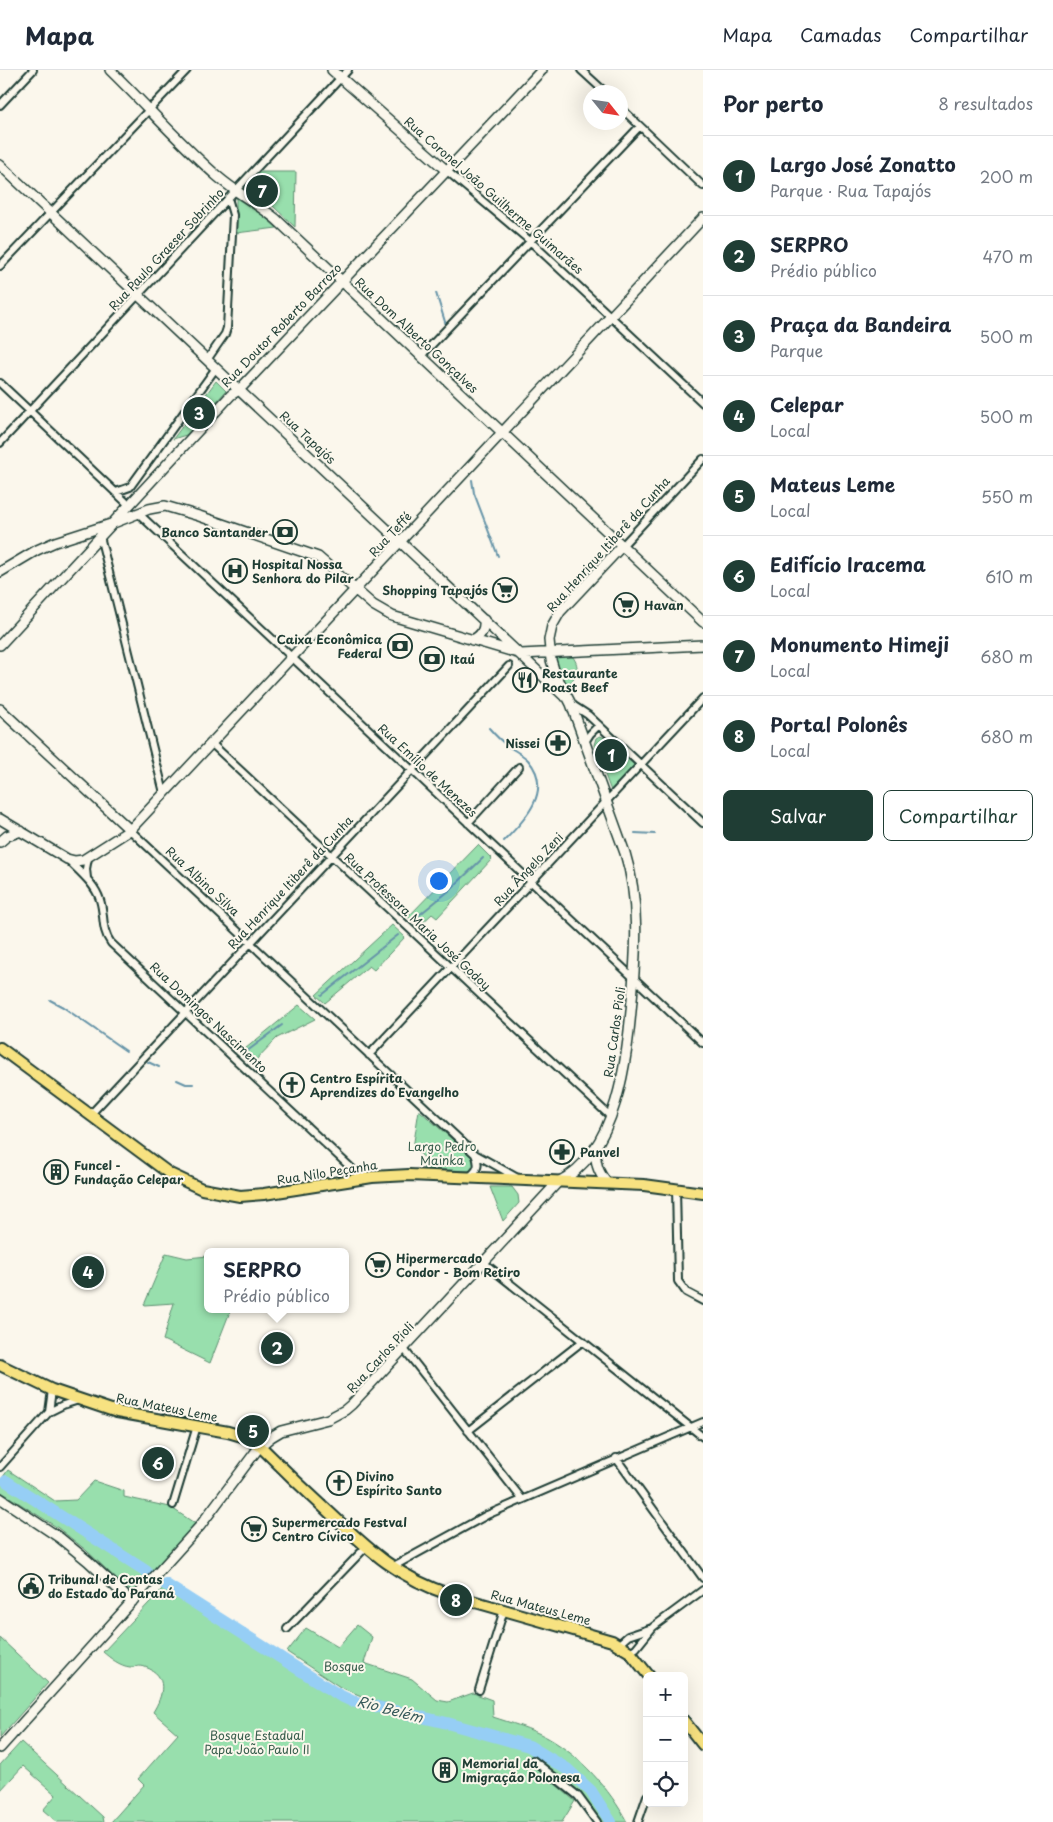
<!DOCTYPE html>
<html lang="pt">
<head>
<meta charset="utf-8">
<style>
  :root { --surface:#fff; --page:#f6f6f7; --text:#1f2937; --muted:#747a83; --line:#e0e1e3; --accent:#1f3d34 }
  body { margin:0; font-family:"Playpen Sans",sans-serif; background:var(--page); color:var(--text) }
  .controls { position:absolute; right:15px; bottom:15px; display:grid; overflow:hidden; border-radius:8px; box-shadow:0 5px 20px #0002 }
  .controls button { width:45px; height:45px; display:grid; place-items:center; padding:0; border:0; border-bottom:1px solid var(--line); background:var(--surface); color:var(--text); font:25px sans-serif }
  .compass { position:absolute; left:583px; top:15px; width:45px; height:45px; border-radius:50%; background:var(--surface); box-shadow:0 5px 20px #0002; rotate:120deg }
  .you { position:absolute; left:438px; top:810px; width:18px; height:18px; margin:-12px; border:4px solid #fff; border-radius:50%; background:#1a73e8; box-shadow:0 0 0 8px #1a73e833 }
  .badge { display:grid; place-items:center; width:32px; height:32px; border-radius:50%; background:var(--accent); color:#fff; font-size:16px; font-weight:700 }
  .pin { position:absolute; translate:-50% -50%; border:2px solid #fff; box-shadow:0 1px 5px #0006 }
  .popup { position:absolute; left:204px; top:1178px; width:145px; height:65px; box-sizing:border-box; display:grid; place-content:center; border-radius:8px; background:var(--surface); filter:drop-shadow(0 1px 4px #0005); font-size:16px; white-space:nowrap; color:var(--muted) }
  .popup b { font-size:19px; color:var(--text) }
  .popup::after { content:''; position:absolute; left:50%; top:100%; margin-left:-10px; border:10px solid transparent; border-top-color:var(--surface) }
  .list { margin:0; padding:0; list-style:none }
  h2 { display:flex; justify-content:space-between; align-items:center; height:65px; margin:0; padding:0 20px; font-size:21px }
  h2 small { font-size:16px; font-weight:400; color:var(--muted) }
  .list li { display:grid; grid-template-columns:32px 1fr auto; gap:15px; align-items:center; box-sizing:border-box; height:80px; padding:0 20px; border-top:1px solid var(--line) }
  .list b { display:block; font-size:19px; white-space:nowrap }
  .list p { margin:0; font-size:16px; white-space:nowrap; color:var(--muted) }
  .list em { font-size:16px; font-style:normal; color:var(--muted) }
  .actions { display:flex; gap:10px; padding:15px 20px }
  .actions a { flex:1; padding:11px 0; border:1px solid var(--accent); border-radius:8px; text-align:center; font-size:18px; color:var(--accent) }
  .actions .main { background:var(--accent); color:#fff }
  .icon { flex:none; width:28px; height:28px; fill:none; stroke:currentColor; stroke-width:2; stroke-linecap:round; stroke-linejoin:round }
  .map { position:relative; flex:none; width:703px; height:1752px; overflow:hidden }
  header { display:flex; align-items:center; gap:30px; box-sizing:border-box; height:70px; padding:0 25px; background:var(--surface); border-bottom:1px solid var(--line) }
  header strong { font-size:24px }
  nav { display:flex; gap:28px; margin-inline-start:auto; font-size:18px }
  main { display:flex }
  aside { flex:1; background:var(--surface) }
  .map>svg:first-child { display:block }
  .green { fill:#98dfad; stroke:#5c8e70 }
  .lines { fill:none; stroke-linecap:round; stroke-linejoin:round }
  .stream { stroke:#6694a8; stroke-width:2 }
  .river { stroke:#96cef5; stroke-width:12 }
  .street-casing { stroke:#1f3d34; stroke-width:10 }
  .secondary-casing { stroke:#1f3d34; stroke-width:12 }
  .primary-casing { stroke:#1f3d34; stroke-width:14 }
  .street { stroke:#fbf7ec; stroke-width:6 }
  .secondary { stroke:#fbf7ec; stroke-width:9 }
  .primary { stroke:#f7e281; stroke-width:10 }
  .labels { text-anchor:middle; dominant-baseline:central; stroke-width:4; stroke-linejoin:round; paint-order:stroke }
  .street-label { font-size:12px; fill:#1f3d34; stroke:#fbf7ec }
  .poi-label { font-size:12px; font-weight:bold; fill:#1f3d34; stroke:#fbf7ec; text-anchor:start }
  .park-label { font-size:12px; fill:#375d4c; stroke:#fbf7ec }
  .water-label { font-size:14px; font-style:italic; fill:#375a5b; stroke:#fbf7ec }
</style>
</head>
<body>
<header>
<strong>Mapa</strong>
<nav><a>Mapa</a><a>Camadas</a><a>Compartilhar</a></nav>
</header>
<main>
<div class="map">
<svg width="703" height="1752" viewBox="0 0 703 1752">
  <rect width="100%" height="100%" fill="#fbf7ec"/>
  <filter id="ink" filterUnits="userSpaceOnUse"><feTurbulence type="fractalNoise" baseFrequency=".02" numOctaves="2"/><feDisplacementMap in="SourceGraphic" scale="10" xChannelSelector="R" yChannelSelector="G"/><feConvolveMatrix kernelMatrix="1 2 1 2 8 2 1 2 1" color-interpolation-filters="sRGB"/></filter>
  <g filter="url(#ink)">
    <path class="green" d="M259 102H296L295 157 273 136 245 118Z
      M236 128 261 144 277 158 236 163Z
      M216 311 226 321 186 365 173 369Z
      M572 586C582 598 575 606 568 617L559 604 554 587Z
      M600 666 605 668 635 696 611 721 594 675 596 668Z
      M478 775 492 789 437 848 432 844 419 856 408 847Z
      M392 855 405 867 374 900 369 896 325 933 316 925Z
      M299 935 315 949 277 968 252 994 240 983Z
      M419 1040 472 1087C476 1094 474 1096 470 1101L423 1099 426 1089 413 1078Z
      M490 1117H512L518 1125 519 1133 503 1151Z
      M166 1183 187 1188 208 1186V1239H231L210 1293 163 1270 174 1233 144 1235Z
      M8 1400 55 1431 76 1430 94 1411 124 1421V1427L170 1437 196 1454 137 1518 132 1520 127 1519 87 1481 58 1458 0 1421V1411Z
      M164 1517 334 1627 351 1633 506 1672 529 1680 542 1688 534 1696 575 1731 562 1752H111L144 1715 138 1709 178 1664 153 1642C163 1626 169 1605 145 1597 140 1595 135 1597 130 1597 120 1596 110 1588 103 1582Z
      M357 1555 372 1567 364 1593 412 1609 437 1630 448 1632 473 1623 492 1630 493 1647C511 1653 530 1658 548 1668 580 1686 610 1719 627 1752H599L582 1728 544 1694 548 1683 531 1674 498 1662 371 1630 340 1617 287 1582 306 1558 338 1577Z
      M0 1568 48 1613 0 1667Z
      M21 1672 103 1747 104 1752H57L43 1740 56 1725 23 1696 0 1721V1695Z"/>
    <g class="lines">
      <path class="stream" d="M436 223 446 255
        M472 410 474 423 498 486
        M489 658C495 665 501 671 509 677 516 681 523 685 528 690 554 720 525 750 504 771
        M635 763 655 764
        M413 850 450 820 483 788
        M322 925 398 865
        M50 930 63 937 126 981
        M246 982 282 955
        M148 992 159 997
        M177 1010 186 1014H193"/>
      <path class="river" d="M6 1411 146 1501
        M165 1514 339 1625 352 1631 447 1653 529 1676 567 1699 591 1721 611 1752"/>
      <defs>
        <path id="street" d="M581 0 605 22
          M0 35 33 0
          M620 37 703 116
          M447 101 530 171 703 333
          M0 196 187 0
          M421 286 640 56
          M207 290 225 264 227 258 233 145 228 128
          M0 313 129 435
          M0 373 348 0
          M116 422 130 417 216 298
          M138 443 703 973
          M100 466 164 723
          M622 476 703 389
          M571 634 588 645 703 753
          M585 672 590 664 599 655
          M211 673 610 1046
          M468 753 519 697
          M130 760 475 1084 516 1107
          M68 790C80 802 95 814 100 830 105 845 101 860 111 873L362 1108
          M87 808 86 799 88 788
          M369 985 703 628
          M90 1045 509 596
          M469 1107C478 1100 480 1095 475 1084
          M676 1118 678 1211 686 1222 703 1231
          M483 1192 703 1367
          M404 1279 522 1429
          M49 1342 52 1320
          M468 1361 583 1271
          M616 1388 703 1508
          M0 1397 49 1342 63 1335 79 1330
          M173 1435 197 1356
          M392 1497 487 1445 703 1352
          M287 1559 366 1477
          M619 1574 628 1566 652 1558
          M630 1582 636 1578 653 1557 703 1520
          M479 1620 504 1540
          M533 1690 578 1726 597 1752
          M638 1752 647 1726"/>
        <path id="secondary" d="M110 0C146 35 179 73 217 106 235 122 258 134 276 149L703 552
          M332 0 447 101
          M0 95 564 626
          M0 502 37 480 55 472 111 454 149 439 165 436 199 446 318 487 373 535 392 546 521 584 703 575
          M472 570C481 566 485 560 484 550
          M0 575 231 325 239 320 542 0
          M0 639 130 760
          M0 749 67 789 75 791 83 790 130 760 703 148
          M0 772 7 766 21 761
          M596 1077C595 1092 597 1101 607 1113
          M0 1428 60 1468 88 1491 132 1532
          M0 1678 200 1456 260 1376 271 1367 281 1361 328 1349 345 1340 352 1334 558 1112C618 1083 627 988 632 930 636 881 640 831 625 783L571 634 555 603 551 590 549 570 552 556 560 542 622 476"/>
        <path id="primary" d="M0 978 170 1104 202 1119 240 1126 264 1124 372 1107 409 1105 644 1115 703 1123
          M0 1295 52 1320 117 1342 228 1362 245 1367 260 1376C284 1400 308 1423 332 1445 371 1482 399 1508 451 1525L612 1571 630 1582 649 1606
          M684 1651 703 1675"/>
      </defs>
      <use href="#street" class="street-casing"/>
      <use href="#secondary" class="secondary-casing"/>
      <use href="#primary" class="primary-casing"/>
      <use href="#street" class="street"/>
      <use href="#secondary" class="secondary"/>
      <use href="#primary" class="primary"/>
    </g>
  </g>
  <defs>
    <symbol id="bank-ring" viewBox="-11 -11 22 22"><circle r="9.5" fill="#fbf7ec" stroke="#1f3d34" stroke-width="1.5"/><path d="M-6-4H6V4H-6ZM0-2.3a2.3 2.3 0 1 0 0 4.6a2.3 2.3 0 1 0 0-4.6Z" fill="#1f3d34"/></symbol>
    <symbol id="hospital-ring" viewBox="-11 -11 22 22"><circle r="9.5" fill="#fbf7ec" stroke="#1f3d34" stroke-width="1.5"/><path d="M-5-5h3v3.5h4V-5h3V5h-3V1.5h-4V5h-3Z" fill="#1f3d34"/></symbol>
    <symbol id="supermarket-ring" viewBox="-11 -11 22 22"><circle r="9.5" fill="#fbf7ec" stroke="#1f3d34" stroke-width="1.5"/><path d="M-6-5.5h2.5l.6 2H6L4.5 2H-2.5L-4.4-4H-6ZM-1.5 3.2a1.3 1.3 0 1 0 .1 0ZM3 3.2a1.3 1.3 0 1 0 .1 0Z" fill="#1f3d34"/></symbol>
    <symbol id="restaurant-ring" viewBox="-11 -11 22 22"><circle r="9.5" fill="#fbf7ec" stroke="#1f3d34" stroke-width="1.5"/><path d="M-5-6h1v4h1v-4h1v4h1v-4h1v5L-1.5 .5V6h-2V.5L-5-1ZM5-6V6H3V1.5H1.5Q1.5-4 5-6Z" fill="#1f3d34"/></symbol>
    <symbol id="pharmacy-ring" viewBox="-11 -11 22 22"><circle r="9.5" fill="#fbf7ec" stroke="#1f3d34" stroke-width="1.5"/><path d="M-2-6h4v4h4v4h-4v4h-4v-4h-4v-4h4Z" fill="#1f3d34"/></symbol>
    <symbol id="church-ring" viewBox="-11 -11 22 22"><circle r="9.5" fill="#fbf7ec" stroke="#1f3d34" stroke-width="1.5"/><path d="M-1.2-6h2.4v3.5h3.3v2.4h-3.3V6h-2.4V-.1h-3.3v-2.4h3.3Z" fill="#1f3d34"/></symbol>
    <symbol id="building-ring" viewBox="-11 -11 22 22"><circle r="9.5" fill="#fbf7ec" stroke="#1f3d34" stroke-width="1.5"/><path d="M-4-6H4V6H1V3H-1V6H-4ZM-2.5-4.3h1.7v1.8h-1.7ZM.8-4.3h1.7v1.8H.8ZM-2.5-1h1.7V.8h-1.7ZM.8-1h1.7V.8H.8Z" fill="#1f3d34"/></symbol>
    <symbol id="civic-ring" viewBox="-11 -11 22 22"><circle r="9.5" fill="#fbf7ec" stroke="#1f3d34" stroke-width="1.5"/><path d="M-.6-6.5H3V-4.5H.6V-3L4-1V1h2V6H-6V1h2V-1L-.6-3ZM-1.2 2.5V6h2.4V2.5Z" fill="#1f3d34"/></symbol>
  </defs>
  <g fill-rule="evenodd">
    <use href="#bank-ring" x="271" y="448" width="28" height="28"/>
    <use href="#hospital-ring" x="221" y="487" width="28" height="28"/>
    <use href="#supermarket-ring" x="491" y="506" width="28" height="28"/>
    <use href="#supermarket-ring" x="612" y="521" width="28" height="28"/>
    <use href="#bank-ring" x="386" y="562" width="28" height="28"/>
    <use href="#bank-ring" x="418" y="575" width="28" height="28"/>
    <use href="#restaurant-ring" x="511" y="596" width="28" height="28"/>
    <use href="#pharmacy-ring" x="544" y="659" width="28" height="28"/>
    <use href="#church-ring" x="278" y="1001" width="28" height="28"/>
    <use href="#pharmacy-ring" x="548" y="1068" width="28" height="28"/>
    <use href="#building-ring" x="42" y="1088" width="28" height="28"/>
    <use href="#supermarket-ring" x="364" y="1181" width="28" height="28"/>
    <use href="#church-ring" x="325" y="1399" width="28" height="28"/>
    <use href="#supermarket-ring" x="240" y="1445" width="28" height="28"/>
    <use href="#civic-ring" x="17" y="1502" width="28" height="28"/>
    <use href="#building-ring" x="431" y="1686" width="28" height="28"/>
  </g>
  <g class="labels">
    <g class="street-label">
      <text transform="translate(494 125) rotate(41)">Rua Coronel João Guilherme Guimarães</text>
      <text transform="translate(166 179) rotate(-47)">Rua Paulo Graeser Sobrinho</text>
      <text transform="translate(281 255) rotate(-46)">Rua Doutor Roberto Barrozo</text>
      <text transform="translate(417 265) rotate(43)">Rua Dom Alberto Gonçalves</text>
      <text transform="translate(308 367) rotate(43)">Rua Tapajós</text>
      <text transform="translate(390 464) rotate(-47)">Rua Teffé</text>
      <text transform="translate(608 474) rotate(-48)">Rua Henrique Itiberê da Cunha</text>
      <text transform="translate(428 700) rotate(43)">Rua Emílio de Menezes</text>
      <text transform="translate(528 799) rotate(-47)">Rua Ângelo Zeni</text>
      <text transform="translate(203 811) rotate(43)">Rua Albino Silva</text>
      <text transform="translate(290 812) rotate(-47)">Rua Henrique Itiberê da Cunha</text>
      <text transform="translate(418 851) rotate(43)">Rua Professora Maria José Godoy</text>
      <text transform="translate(209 947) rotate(43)">Rua Domingos Nascimento</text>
      <text transform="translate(614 962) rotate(-82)">Rua Carlos Pioli</text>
      <text transform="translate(327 1102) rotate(-9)">Rua Nilo Peçanha</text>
      <text transform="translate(380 1287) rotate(-47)">Rua Carlos Pioli</text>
      <text transform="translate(167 1337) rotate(11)">Rua Mateus Leme</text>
      <text transform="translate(541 1537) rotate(15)">Rua Mateus Leme</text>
    </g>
    <g class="poi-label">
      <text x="268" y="462" text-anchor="end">Banco Santander</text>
      <text x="252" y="494">Hospital Nossa<tspan x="252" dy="14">Senhora do Pilar</tspan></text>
      <text x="488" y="520" text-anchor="end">Shopping Tapajós</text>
      <text x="644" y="535">Havan</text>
      <text x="382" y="569" text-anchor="end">Caixa Econômica<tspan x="382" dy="14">Federal</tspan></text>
      <text x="450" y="589">Itaú</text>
      <text x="542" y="603">Restaurante<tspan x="542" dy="14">Roast Beef</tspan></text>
      <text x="540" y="673" text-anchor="end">Nissei</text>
      <text x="310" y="1008">Centro Espírita<tspan x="310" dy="14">Aprendizes do Evangelho</tspan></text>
      <text x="580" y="1082">Panvel</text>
      <text x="74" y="1095">Funcel -<tspan x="74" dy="14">Fundação Celepar</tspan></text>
      <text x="396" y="1188">Hipermercado<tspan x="396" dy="14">Condor - Bom Retiro</tspan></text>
      <text x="356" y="1406">Divino<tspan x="356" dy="14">Espírito Santo</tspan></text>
      <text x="272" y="1452">Supermercado Festval<tspan x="272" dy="14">Centro Cívico</tspan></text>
      <text x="48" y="1509">Tribunal de Contas<tspan x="48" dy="14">do Estado do Paraná</tspan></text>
      <text x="462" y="1693">Memorial da<tspan x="462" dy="14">Imigração Polonesa</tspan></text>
    </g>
    <g class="park-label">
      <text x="442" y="1076">Largo Pedro<tspan x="442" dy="14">Mainka</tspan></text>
      <text x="344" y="1596">Bosque</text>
      <text x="257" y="1665">Bosque Estadual<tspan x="257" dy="14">Papa João Paulo II</tspan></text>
    </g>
    <g class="water-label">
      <text transform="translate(390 1639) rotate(15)">Rio Belém</text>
    </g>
  </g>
</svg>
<div class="controls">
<button>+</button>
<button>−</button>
<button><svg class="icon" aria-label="locate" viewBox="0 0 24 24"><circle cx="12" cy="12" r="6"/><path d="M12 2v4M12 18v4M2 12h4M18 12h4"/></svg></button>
</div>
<svg class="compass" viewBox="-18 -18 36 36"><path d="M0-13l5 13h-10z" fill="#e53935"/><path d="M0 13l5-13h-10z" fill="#747a83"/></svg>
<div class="you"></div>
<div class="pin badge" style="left:611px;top:685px">1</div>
<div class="pin badge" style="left:277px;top:1278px">2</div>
<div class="popup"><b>SERPRO</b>Prédio público</div>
<div class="pin badge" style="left:199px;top:343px">3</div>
<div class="pin badge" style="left:88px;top:1202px">4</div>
<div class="pin badge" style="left:253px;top:1361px">5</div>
<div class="pin badge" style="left:158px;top:1393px">6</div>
<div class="pin badge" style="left:262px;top:121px">7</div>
<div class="pin badge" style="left:456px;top:1530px">8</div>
</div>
<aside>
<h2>Por perto<small>8 resultados</small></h2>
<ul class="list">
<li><span class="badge">1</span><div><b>Largo José Zonatto</b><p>Parque · Rua Tapajós</p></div><em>200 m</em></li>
<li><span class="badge">2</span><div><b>SERPRO</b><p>Prédio público</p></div><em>470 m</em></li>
<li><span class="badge">3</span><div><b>Praça da Bandeira</b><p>Parque</p></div><em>500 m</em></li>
<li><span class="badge">4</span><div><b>Celepar</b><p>Local</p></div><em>500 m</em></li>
<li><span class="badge">5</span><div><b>Mateus Leme</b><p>Local</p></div><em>550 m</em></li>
<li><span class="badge">6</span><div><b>Edifício Iracema</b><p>Local</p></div><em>610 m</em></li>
<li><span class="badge">7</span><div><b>Monumento Himeji</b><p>Local</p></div><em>680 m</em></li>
<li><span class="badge">8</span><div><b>Portal Polonês</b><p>Local</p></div><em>680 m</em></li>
</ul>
<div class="actions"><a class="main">Salvar</a><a>Compartilhar</a></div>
</aside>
</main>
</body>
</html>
